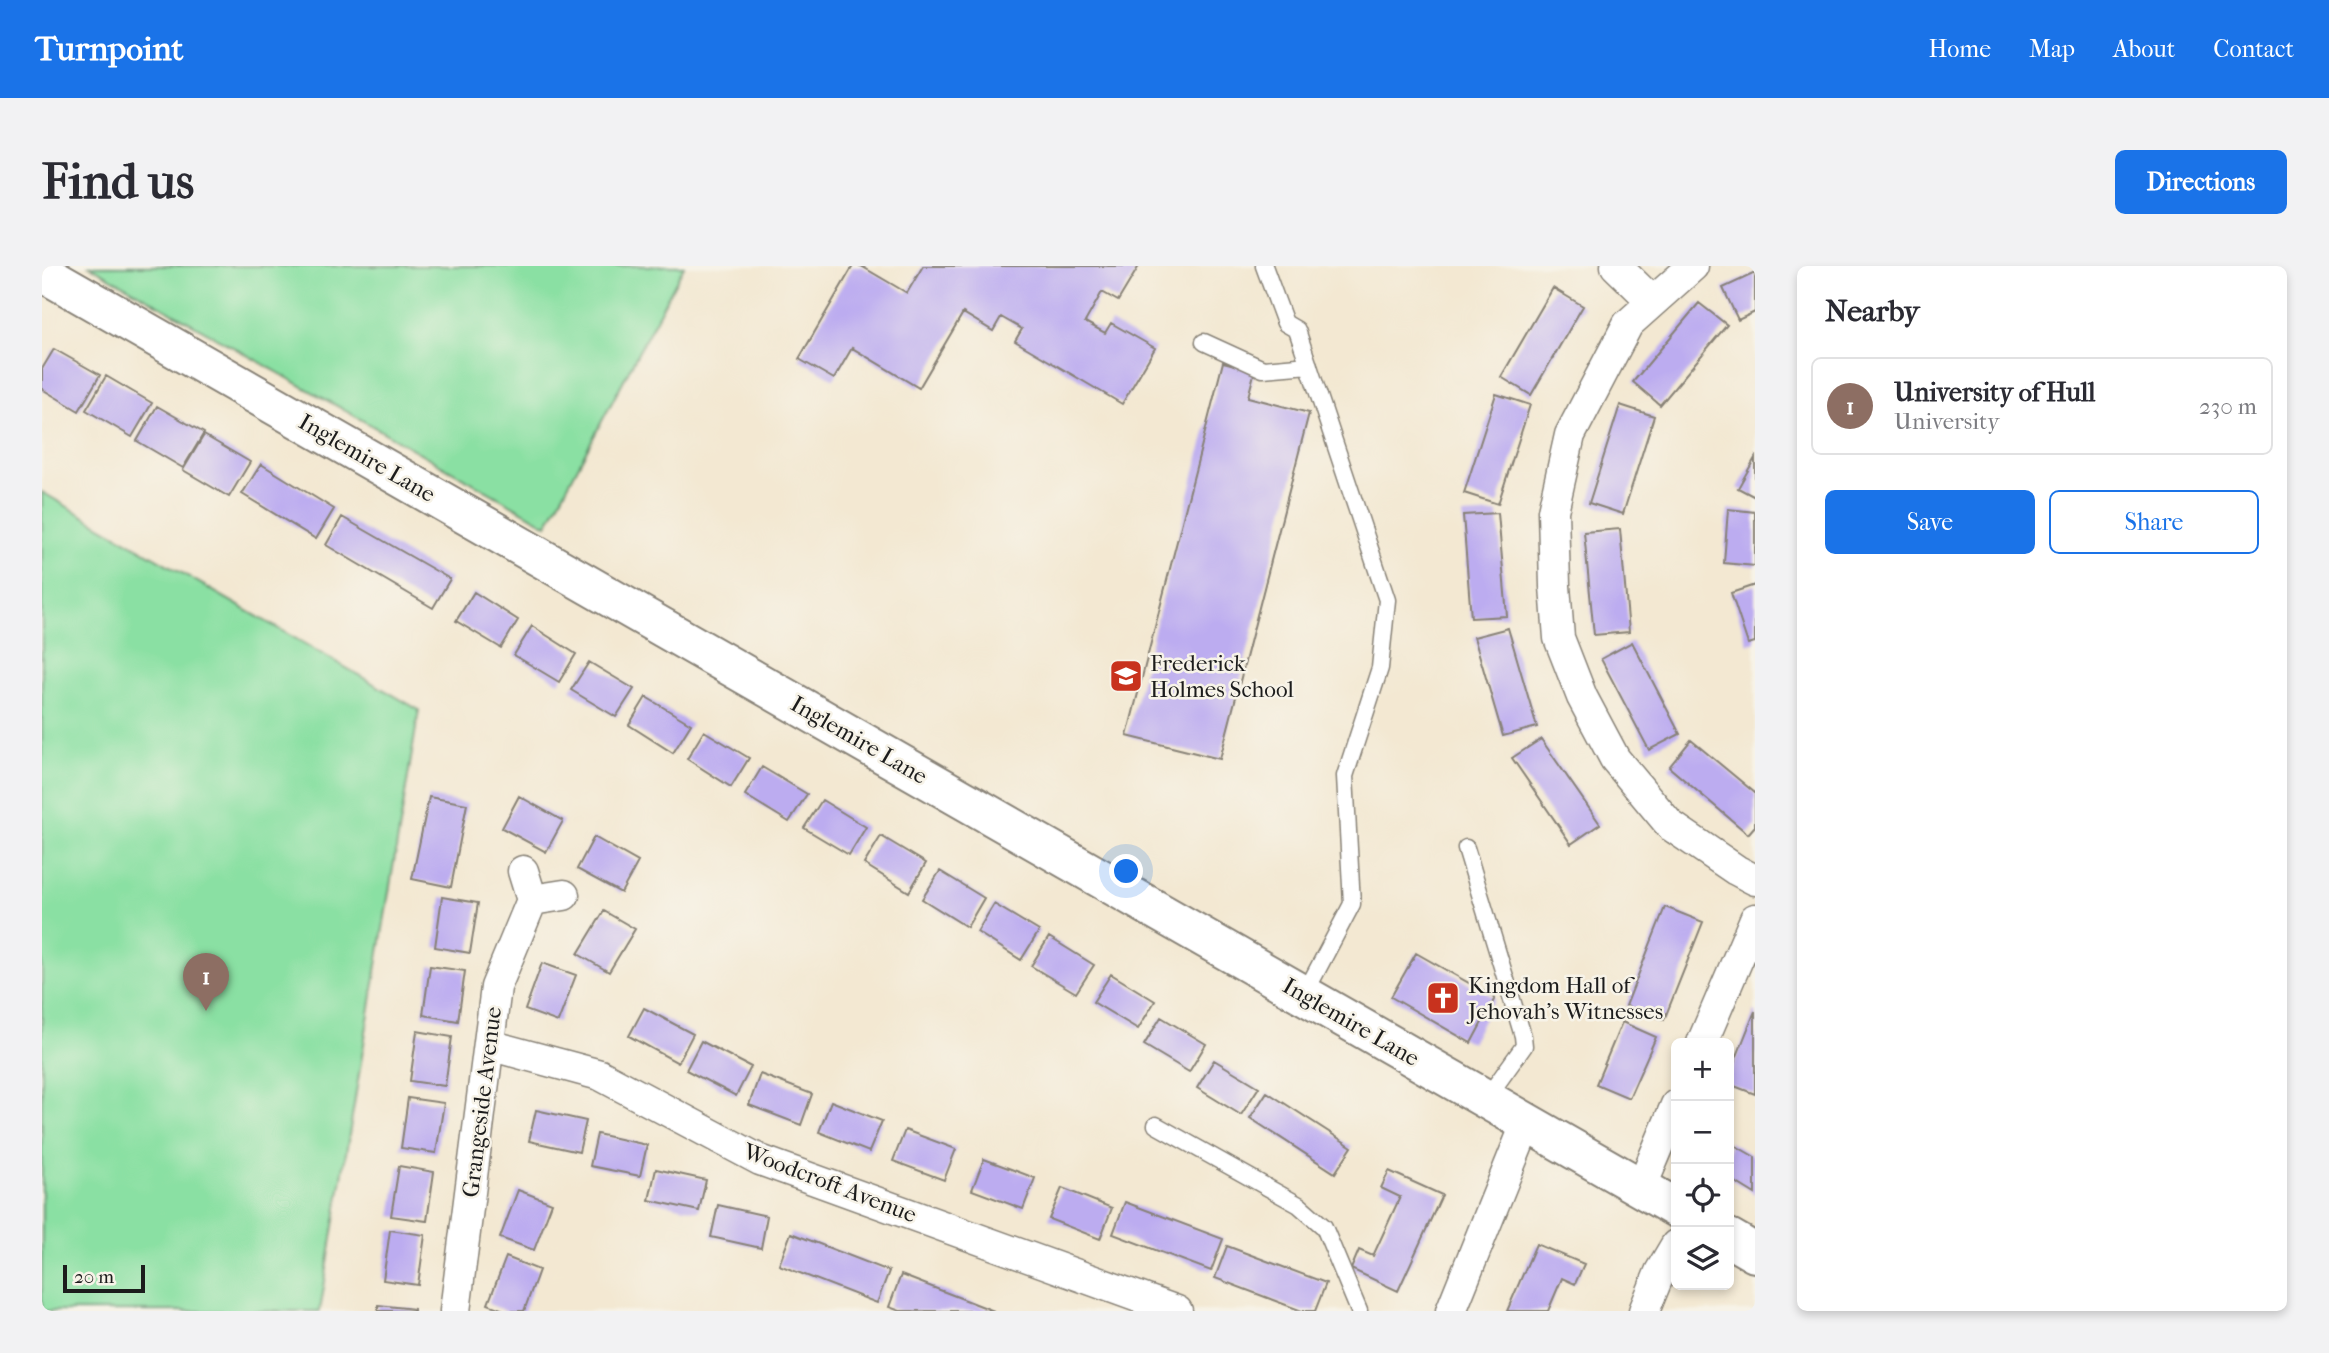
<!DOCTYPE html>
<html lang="en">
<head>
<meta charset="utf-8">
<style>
  :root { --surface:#fff; --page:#f2f2f3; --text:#2b2b33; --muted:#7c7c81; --line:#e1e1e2; --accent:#1a73e8 }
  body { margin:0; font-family:"IM FELL French Canon",serif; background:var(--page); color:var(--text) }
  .controls { position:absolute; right:21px; bottom:21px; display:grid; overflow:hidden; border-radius:10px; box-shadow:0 4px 10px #0003 }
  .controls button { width:63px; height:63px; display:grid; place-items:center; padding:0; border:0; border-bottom:2px solid var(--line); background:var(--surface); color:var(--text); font:35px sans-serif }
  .scale { position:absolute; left:21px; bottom:18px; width:82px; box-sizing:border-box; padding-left:7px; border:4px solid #1c1c1c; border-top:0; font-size:19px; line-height:24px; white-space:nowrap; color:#1c1c1c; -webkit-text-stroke:5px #f7f3e8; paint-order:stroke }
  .you { position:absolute; left:1085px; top:606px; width:24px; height:24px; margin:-18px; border:5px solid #fff; border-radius:50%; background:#1a73e8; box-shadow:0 0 0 10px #1a73e833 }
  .badge { display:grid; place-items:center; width:46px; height:46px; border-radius:50%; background:var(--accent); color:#fff; font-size:23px; font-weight:700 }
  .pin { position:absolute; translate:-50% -58px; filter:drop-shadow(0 2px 4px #0008) }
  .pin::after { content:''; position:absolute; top:37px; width:24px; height:21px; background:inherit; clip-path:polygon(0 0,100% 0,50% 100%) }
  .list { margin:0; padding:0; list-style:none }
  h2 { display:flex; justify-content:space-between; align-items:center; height:91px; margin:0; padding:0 28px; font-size:30px }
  h2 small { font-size:23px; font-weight:400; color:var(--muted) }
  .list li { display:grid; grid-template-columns:46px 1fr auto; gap:21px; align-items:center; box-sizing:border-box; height:98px; margin:0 14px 14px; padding:0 14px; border:2px solid var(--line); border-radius:10px }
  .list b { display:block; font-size:26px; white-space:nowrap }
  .list p { margin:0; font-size:23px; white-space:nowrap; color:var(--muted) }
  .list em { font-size:23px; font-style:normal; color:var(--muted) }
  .actions { display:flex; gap:14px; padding:21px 28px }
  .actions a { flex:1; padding:16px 0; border:2px solid var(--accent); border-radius:10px; text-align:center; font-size:24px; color:var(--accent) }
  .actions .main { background:var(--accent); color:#fff }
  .icon { flex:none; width:38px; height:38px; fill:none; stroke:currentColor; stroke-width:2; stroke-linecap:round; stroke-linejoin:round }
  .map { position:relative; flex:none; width:1713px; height:1045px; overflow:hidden; border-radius:10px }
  header { display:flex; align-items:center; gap:42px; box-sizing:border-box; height:98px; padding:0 35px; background:var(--accent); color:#fff }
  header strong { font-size:33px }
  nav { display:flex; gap:38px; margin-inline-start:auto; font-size:24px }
  .intro { display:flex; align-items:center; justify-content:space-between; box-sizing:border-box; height:168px; padding:0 42px }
  h1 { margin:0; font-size:49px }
  .button { padding:18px 32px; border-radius:10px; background:var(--accent); color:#fff; font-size:24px; font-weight:700 }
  main { display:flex; gap:42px; padding:0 42px }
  aside { flex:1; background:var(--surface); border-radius:10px; box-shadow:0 4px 10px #0003 }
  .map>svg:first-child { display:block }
  .green { fill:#8ae0a3; stroke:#537e60; stroke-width:2 }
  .building { fill:#bcacf0 }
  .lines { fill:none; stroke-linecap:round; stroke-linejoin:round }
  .service-casing { stroke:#888277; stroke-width:19 }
  .minor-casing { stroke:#888277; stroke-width:33 }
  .tertiary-casing { stroke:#888277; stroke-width:42 }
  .service { stroke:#fff; stroke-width:16 }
  .minor { stroke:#fff; stroke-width:30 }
  .tertiary { stroke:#fff; stroke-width:38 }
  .labels { text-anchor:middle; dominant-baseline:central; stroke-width:5; stroke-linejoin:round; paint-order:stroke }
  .street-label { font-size:23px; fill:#1c1c1c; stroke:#f7f3e8 }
  .poi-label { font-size:23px; fill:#1c1c1c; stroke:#f7f3e8; text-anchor:start }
</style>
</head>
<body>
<header>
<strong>Turnpoint</strong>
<nav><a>Home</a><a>Map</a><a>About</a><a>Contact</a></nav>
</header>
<div class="intro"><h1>Find us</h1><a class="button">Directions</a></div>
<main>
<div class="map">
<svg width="1713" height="1045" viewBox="0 0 1713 1045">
  <rect width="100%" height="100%" fill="#f7f3e8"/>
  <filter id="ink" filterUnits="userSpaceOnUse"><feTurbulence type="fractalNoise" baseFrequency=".0143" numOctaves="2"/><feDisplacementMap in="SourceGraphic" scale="14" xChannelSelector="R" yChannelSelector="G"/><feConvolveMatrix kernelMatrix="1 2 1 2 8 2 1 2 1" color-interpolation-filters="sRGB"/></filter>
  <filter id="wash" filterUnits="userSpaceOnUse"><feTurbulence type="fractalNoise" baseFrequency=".00686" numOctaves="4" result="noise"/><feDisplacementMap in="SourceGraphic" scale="28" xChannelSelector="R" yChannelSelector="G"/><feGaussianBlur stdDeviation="1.57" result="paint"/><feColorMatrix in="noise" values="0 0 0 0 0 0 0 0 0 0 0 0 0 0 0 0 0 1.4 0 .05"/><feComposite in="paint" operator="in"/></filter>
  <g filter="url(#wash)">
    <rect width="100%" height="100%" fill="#f3e8d2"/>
    <path class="green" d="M48 0H642L505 259Z
      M0 226 377 444 278 1045H0Z"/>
    <g id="blocks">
      <path class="building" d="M811 0H819L865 27 881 0H1097L1076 35 1060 26 1043 56 1063 67 1069 57 1113 82 1080 138 973 75 980 63 959 51 951 65 921 47 877 122 810 82 792 113 757 93Z
        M1713 7V46L1696 54 1681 22Z
        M1511 22 1541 40 1489 129 1459 111Z
        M1657 37 1685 59 1618 139 1591 116Z
        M12 83 58 109 37 145 0 123V103Z
        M1181 96 1213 104 1206 131 1267 147 1178 493 1085 470Z
        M64 110 110 137 90 171 44 144Z
        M1454 128 1488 139 1456 238 1422 227Z
        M1578 139 1612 150 1581 248 1547 237Z
        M115 140 162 167 141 202 95 175Z
        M162 169 208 196 187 231 141 204Z
        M1713 192V231L1696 222Z
        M219 198 292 243 274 273 200 228Z
        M1686 243 1713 246V300L1682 297Z
        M1456 247 1465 350 1429 352 1421 249Z
        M300 251 408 313 391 342 284 279Z
        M1578 263 1587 366 1552 369 1542 266Z
        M1713 319V376L1706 378 1689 327Z
        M432 326 476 354 459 382 414 355Z
        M490 360 534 388 517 416 472 389Z
        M1466 362 1495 461 1461 470 1432 371Z
        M1590 376 1638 468 1607 484 1559 393Z
        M547 396 592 423 574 451 529 424Z
        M604 431 649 458 631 487 587 459Z
        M662 465 707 492 689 521 645 493Z
        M1499 473 1558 558 1529 578 1470 492Z
        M1649 474 1713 527V560L1706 568 1627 501Z
        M720 501 765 528 747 556 703 529Z
        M477 530 521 555 504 586 460 562Z
        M387 531 425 538 409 621 370 613Z
        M780 534 824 561 807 589 762 562Z
        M839 570 884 597 867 626 822 598Z
        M552 571 596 596 579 627 535 603Z
        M898 605 942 632 925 661 880 633Z
        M400 631 436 637 428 687 393 681Z
        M952 638 997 665 979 694 935 666Z
        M1623 641 1661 656 1622 754 1584 740Z
        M562 645 593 663 567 706 536 688Z
        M1007 671 1052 699 1034 727 989 700Z
        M1374 687 1453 732 1429 777 1349 731Z
        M500 697 534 709 516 756 483 744Z
        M388 700 423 705 416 755 381 749Z
        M1069 708 1113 735 1096 763 1051 736Z
        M602 742 651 768 636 797 587 770Z
        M1713 745V828L1687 818V810Z
        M1119 751 1164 778 1147 806 1102 779Z
        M1580 756 1614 771 1587 832 1554 818Z
        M375 765 410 771 403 820 368 815Z
        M659 775 709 801 694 830 644 804Z
        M1172 794 1217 821 1199 849 1155 822Z
        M718 808 770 828 759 859 707 839Z
        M1225 826 1310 881 1293 907 1208 852Z
        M366 832 402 837 394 887 359 882Z
        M789 835 840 855 827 886 777 866Z
        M494 844 544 855 537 886 487 875Z
        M863 864 914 883 902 914 851 895Z
        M555 868 605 879 598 910 548 900Z
        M1687 876 1713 891V928L1687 912Z
        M942 893 993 912 981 943 930 924Z
        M357 900 392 906 385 955 349 950Z
        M614 903 664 914 657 945 607 934Z
        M1347 905 1400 929 1356 1025 1309 1003 1317 984 1331 990 1358 931 1339 922Z
        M1020 922 1070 942 1058 973 1007 953Z
        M476 924 510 937 492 984 458 972Z
        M1083 936 1181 973 1169 1005 1071 968Z
        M676 939 725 950 719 982 669 971Z
        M348 964 383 969 376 1019 341 1014Z
        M749 967 847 1005 835 1037 737 999Z
        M1494 978 1542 998 1533 1018 1520 1012 1506 1045H1465Z
        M1185 980 1284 1017 1273 1045H1260L1173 1012Z
        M464 991 497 1004 482 1045H464L446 1038Z
        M859 1009 952 1045H858L847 1041Z
        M336 1039 372 1043V1045H336Z"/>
    </g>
  </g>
  <g filter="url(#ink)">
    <use href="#blocks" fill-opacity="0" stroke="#888277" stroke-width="2"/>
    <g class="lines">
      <defs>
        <path id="service" d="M1222 0 1243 57 1255 64 1345 334 1338 402 1303 510 1310 638 1262 729
          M1162 76 1221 103 1267 99
          M1424 582 1481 770 1482 780 1444 833
          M1114 859 1257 939 1282 961 1317 1045"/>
        <path id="minor" d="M1574 0 1610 35
          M1651 0 1586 58 1528 169 1511 245 1513 320 1517 372 1540 431 1573 493 1628 559 1694 604 1713 614
          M481 605 490 634 522 629
          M1660 777 1713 653
          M447 779 558 809 718 894 1135 1045
          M1599 922 1634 839
          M413 1045 454 721 490 634
          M1409 1045 1485 856
          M1602 1045 1618 1006 1634 979"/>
        <path id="tertiary" d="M0 6 1634 942
          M1687 972 1713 987"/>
      </defs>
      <use href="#service" class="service-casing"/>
      <use href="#minor" class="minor-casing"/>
      <use href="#tertiary" class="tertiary-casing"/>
      <use href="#service" class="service"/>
      <use href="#minor" class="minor"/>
      <use href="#tertiary" class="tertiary"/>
    </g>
  </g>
  <defs>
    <symbol id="school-square" viewBox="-11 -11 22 22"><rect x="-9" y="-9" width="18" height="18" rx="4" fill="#c8321e" stroke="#f7f3e8"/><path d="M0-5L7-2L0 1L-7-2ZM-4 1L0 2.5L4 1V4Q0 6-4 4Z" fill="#fff"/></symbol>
    <symbol id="church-square" viewBox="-11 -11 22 22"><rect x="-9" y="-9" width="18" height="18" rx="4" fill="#c8321e" stroke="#f7f3e8"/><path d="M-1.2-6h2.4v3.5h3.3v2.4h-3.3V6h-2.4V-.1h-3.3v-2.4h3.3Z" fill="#fff"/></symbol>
  </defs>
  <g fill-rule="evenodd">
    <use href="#school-square" x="1065" y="391" width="38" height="38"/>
    <use href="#church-square" x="1382" y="713" width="38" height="38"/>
  </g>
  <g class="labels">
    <g class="street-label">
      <text transform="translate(325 192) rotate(30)">Inglemire Lane</text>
      <text transform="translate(817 474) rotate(30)">Inglemire Lane</text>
      <text transform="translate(1309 756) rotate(30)">Inglemire Lane</text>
      <text transform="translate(440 836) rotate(-83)">Grangeside Avenue</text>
      <text transform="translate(788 917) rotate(21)">Woodcroft Avenue</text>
    </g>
    <g class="poi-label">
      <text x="1108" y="397">Frederick<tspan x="1108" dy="26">Holmes School</tspan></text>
      <text x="1426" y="719">Kingdom Hall of<tspan x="1426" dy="26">Jehovah's Witnesses</tspan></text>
    </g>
  </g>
</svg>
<div class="controls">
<button>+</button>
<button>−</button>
<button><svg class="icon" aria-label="locate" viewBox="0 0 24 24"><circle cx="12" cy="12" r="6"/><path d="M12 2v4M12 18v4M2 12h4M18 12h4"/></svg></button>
<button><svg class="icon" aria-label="layers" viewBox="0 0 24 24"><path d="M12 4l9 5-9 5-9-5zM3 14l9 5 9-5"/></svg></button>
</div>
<div class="scale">20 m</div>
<div class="you"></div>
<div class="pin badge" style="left:164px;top:745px;background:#8d6e63">1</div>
</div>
<aside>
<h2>Nearby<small></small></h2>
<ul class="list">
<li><span class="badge" style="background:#8d6e63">1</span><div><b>University of Hull</b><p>University</p></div><em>230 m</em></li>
</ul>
<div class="actions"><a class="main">Save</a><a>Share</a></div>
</aside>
</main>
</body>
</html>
